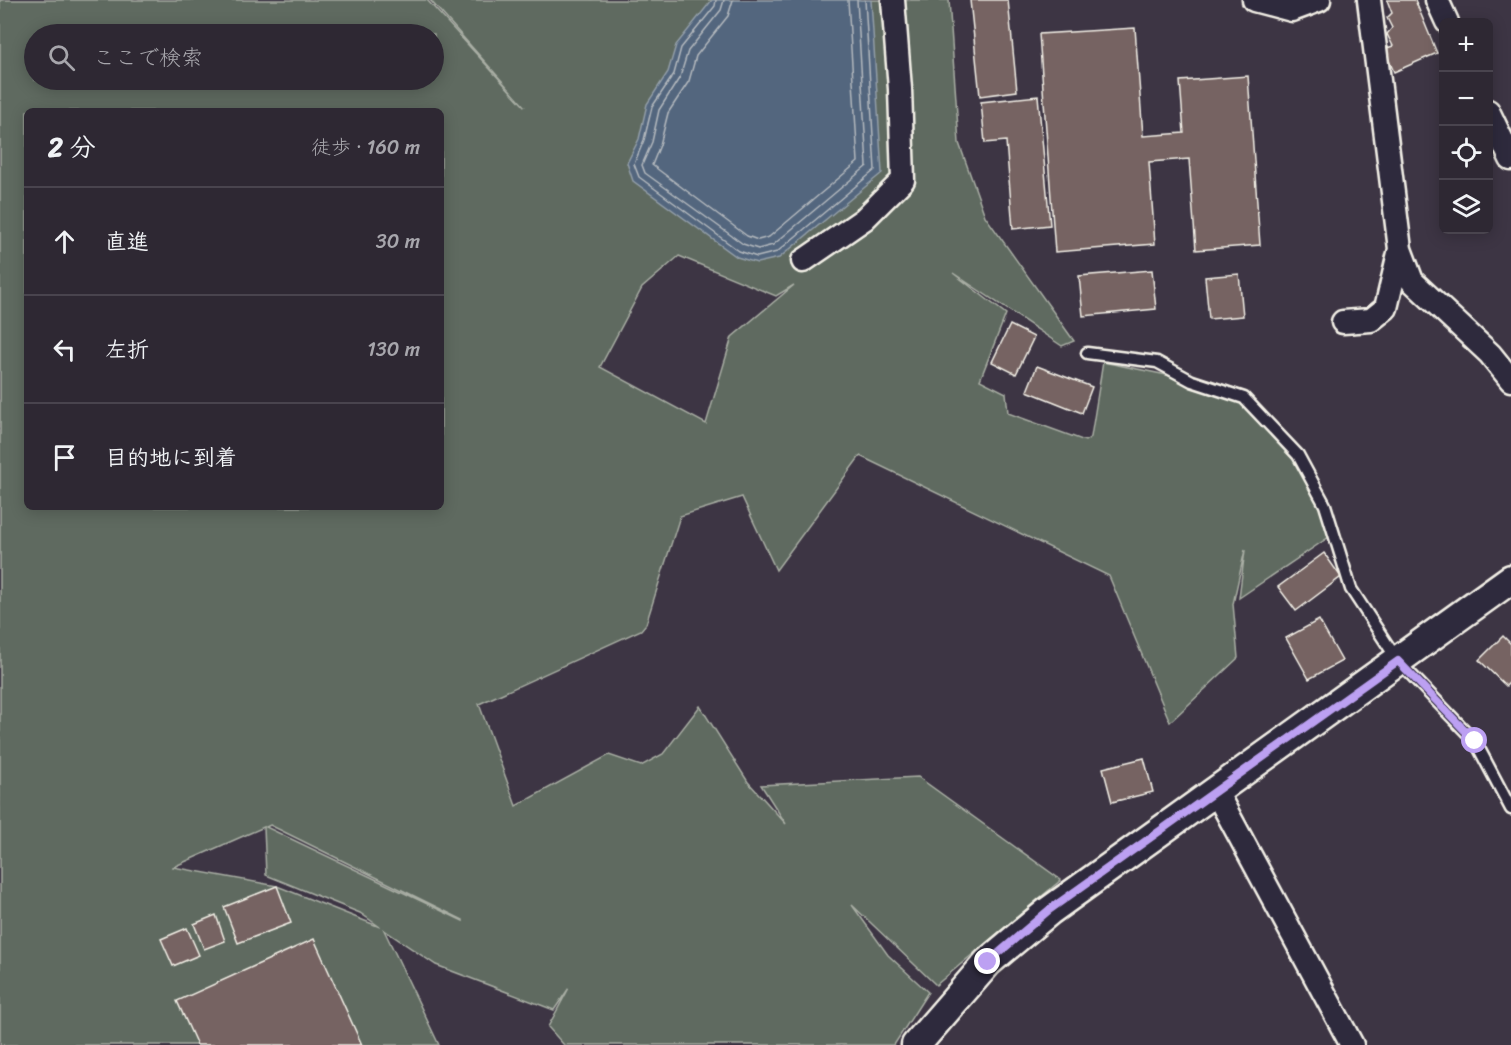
<!DOCTYPE html>
<html lang="ja">
<head>
<meta charset="utf-8">
<style>
  :root { --surface:#2e2833; --page:#36303b; --text:#f1f3f6; --muted:#a7a6ac; --line:#49444e }
  body { margin:0; font-family:Sriracha,"Klee One",sans-serif; background:var(--page); color:var(--text) }
  .controls { position:absolute; right:18px; top:18px; display:grid; overflow:hidden; border-radius:9px; box-shadow:0 3px 15px #0003 }
  .controls button { width:54px; height:54px; display:grid; place-items:center; padding:0; border:0; border-bottom:2px solid var(--line); background:var(--surface); color:var(--text); font:30px sans-serif }
  .stop { position:absolute; width:18px; height:18px; margin:-14px; border:4px solid #bca0f2; border-radius:50%; background:#fff }
  .stop.end { background:#bca0f2; border-color:#fff; box-shadow:0 2px 6px #0008 }
  .list { margin:0; padding:0; list-style:none }
  h2 { display:flex; justify-content:space-between; align-items:center; height:78px; margin:0; padding:0 24px; font-size:26px }
  h2 small { font-size:20px; font-weight:400; color:var(--muted) }
  .list li { display:grid; grid-template-columns:39px 1fr auto; gap:18px; align-items:center; box-sizing:border-box; height:108px; padding:0 24px; border-top:2px solid var(--line) }
  .list b { display:block; font-size:22px; white-space:nowrap }
  .list em { font-size:20px; font-style:normal; color:var(--muted) }
  .icon { flex:none; width:33px; height:33px; fill:none; stroke:currentColor; stroke-width:2; stroke-linecap:round; stroke-linejoin:round }
  .map { position:relative; flex:none; width:1511px; height:1045px; overflow:hidden }
  .search { position:absolute; background:var(--surface); box-shadow:0 3px 15px #0003; left:24px; top:24px; width:420px; height:66px; display:flex; align-items:center; gap:15px; box-sizing:border-box; padding:0 21px; border-radius:33px; color:var(--muted); font-size:22px }
  .panel { position:absolute; background:var(--surface); box-shadow:0 3px 15px #0003; left:24px; top:108px; width:420px; height:402px; border-radius:9px }
  .map>svg:first-child { display:block }
  .green { fill:#5e6a60; stroke:#a9aea4; stroke-width:1.5; fill-rule:evenodd }
  .water { fill:#53667e; stroke:#939ea8; stroke-width:1.5 }
  .lines { fill:none; stroke-linecap:round; stroke-linejoin:round }
  .shore { stroke:#b4b9be; stroke-width:1.5 }
  .building { fill:#766362; stroke:#f4f1e8; stroke-width:1.5 }
  .service-casing { stroke:#f4f1e8; stroke-width:15 }
  .minor-casing { stroke:#f4f1e8; stroke-width:27 }
  .tertiary-casing { stroke:#f4f1e8; stroke-width:33 }
  .service { stroke:#2f2a3d; stroke-width:10 }
  .minor { stroke:#2f2a3d; stroke-width:22 }
  .tertiary { stroke:#2f2a3d; stroke-width:28 }
  .route { stroke:#bca0f2; stroke-width:8 }
</style>
</head>
<body>
<div class="map">
<svg width="1511" height="1045" viewBox="0 0 1511 1045">
  <rect width="100%" height="100%" fill="#3d3544"/>
  <filter id="ink" filterUnits="userSpaceOnUse"><feTurbulence type="fractalNoise" baseFrequency=".0167" numOctaves="2"/><feDisplacementMap in="SourceGraphic" scale="12" xChannelSelector="R" yChannelSelector="G"/><feConvolveMatrix kernelMatrix="1 2 1 2 8 2 1 2 1" color-interpolation-filters="sRGB"/></filter>
  <g filter="url(#ink)">
    <path class="green" d="M0 0H427L525 107 430 0H949L959 143 985 216 1074 341 1062 346 953 273 1006 314 980 380 1006 393 1008 413 1085 441 1091 437 1103 362 1186 379 1244 398 1298 455 1325 505 1332 535 1239 598 1245 550 1233 604 1238 658 1170 722 1109 576 860 456 776 570 742 497 680 516 646 624 641 630 479 704 516 806 609 755 641 766 663 754 700 706 748 782 786 824 761 785 918 777 1061 880 936 985 852 905 888 955 928 992 894 1045H564L548 1027 569 988 554 1010 436 965 384 930 439 1045H0ZM34 34H434V80H34ZM27 111H441V507H27ZM679 256 776 296 794 285 732 337 706 424 600 367 642 288ZM270 825 463 920V921L266 827ZM264 827 266 875 360 913 380 927 277 886 173 867Z"/>
    <path class="water" d="M712 0H871L882 173 779 258 757 263 737 257 633 181 627 163 639 139 647 104 668 72 676 45Z"/>
    <g class="lines">
      <path class="shore" d="M716 0 715 6 681 48 674 74 652 107 644 140 634 164 639 177 739 251 757 257 777 252 875 170 865 0
        M724 0 721 10 688 51 680 77 659 110 652 142 642 165 645 173 743 244 758 249 773 245 867 166 857 0
        M733 0 728 16 696 56 689 81 668 113 660 145 652 165 747 236 758 240 769 237 858 162 848 0"/>
    </g>
    <path class="building" d="M970 0H1008L1017 91 980 96Z
      M1387 0H1415L1437 53 1394 72 1384 49 1393 46 1387 34 1392 28 1387 18 1392 13Z
      M1135 28 1143 136 1184 133 1180 81 1248 76 1260 245 1196 250 1189 159 1149 162 1155 244 1055 252 1039 34Z
      M1038 96 1050 225 1013 229 1006 141 985 143 981 102Z
      M1152 270 1156 309 1083 316 1079 276Z
      M1239 274 1243 316 1209 319 1205 277Z
      M1010 325 1034 337 1016 374 992 362Z
      M1037 366 1092 387 1082 413 1027 391Z
      M1324 553 1341 577 1296 611 1278 587Z
      M1319 620 1342 661 1309 679 1286 638Z
      M1503 636 1511 644V681L1506 686 1479 660Z
      M1144 758 1153 792 1112 802 1103 768Z
      M277 886 291 923 238 943 224 907Z
      M216 915 225 941 204 949 194 924Z
      M187 928 199 955 173 966 161 939Z
      M314 939 362 1045H197L177 1001Z"/>
    <g class="lines">
      <defs>
        <path id="service" d="M1087 353 1157 362 1192 381 1244 398 1298 455 1325 505 1351 589 1398 661 1475 741 1511 809"/>
        <path id="minor" d="M1254 0 1292 10 1319 0
          M1369 0 1400 249 1412 281 1490 354 1511 380
          M1437 0 1447 22
          M1488 111 1511 159
          M803 261 864 219 903 180 900 89 893 0
          M1343 322 1371 320 1386 308 1400 249
          M1216 792 1352 1045"/>
        <path id="tertiary" d="M916 1045 988 962 1049 911 1511 579"/>
      </defs>
      <use href="#service" class="service-casing"/>
      <use href="#minor" class="minor-casing"/>
      <use href="#tertiary" class="tertiary-casing"/>
      <use href="#service" class="service"/>
      <use href="#minor" class="minor"/>
      <use href="#tertiary" class="tertiary"/>
    </g>
  </g>
  <g class="lines" filter="url(#ink)">
    <path class="route" d="M988 962 1049 910 1398 661 1475 741"/>
  </g>
</svg>
<div class="controls">
<button>+</button>
<button>−</button>
<button><svg class="icon" aria-label="locate" viewBox="0 0 24 24"><circle cx="12" cy="12" r="6"/><path d="M12 2v4M12 18v4M2 12h4M18 12h4"/></svg></button>
<button><svg class="icon" aria-label="layers" viewBox="0 0 24 24"><path d="M12 4l9 5-9 5-9-5zM3 14l9 5 9-5"/></svg></button>
</div>
<div class="stop" style="left:1475px;top:741px"></div>
<div class="stop end" style="left:988px;top:962px"></div>
<div class="search"><svg class="icon" aria-label="search" viewBox="0 0 24 24"><circle cx="10" cy="10" r="6"/><path d="M15 15l6 6"/></svg>ここで検索</div>
<section class="panel">
<h2>2 分<small>徒歩 · 160 m</small></h2>
<ul class="list">
<li><svg class="icon" aria-label="ahead" viewBox="0 0 24 24"><path d="M12 20V5M6 11l6-6 6 6"/></svg><div><b>直進</b></div><em>30 m</em></li>
<li><svg class="icon" aria-label="left" viewBox="0 0 24 24"><path d="M17 20v-9H6M10 6l-5 5 5 5"/></svg><div><b>左折</b></div><em>130 m</em></li>
<li><svg class="icon" aria-label="arrive" viewBox="0 0 24 24"><path d="M6 21V4h12l-3 4 3 4H6"/></svg><div><b>目的地に到着</b></div></li>
</ul>
</section>
</div>
</body>
</html>
